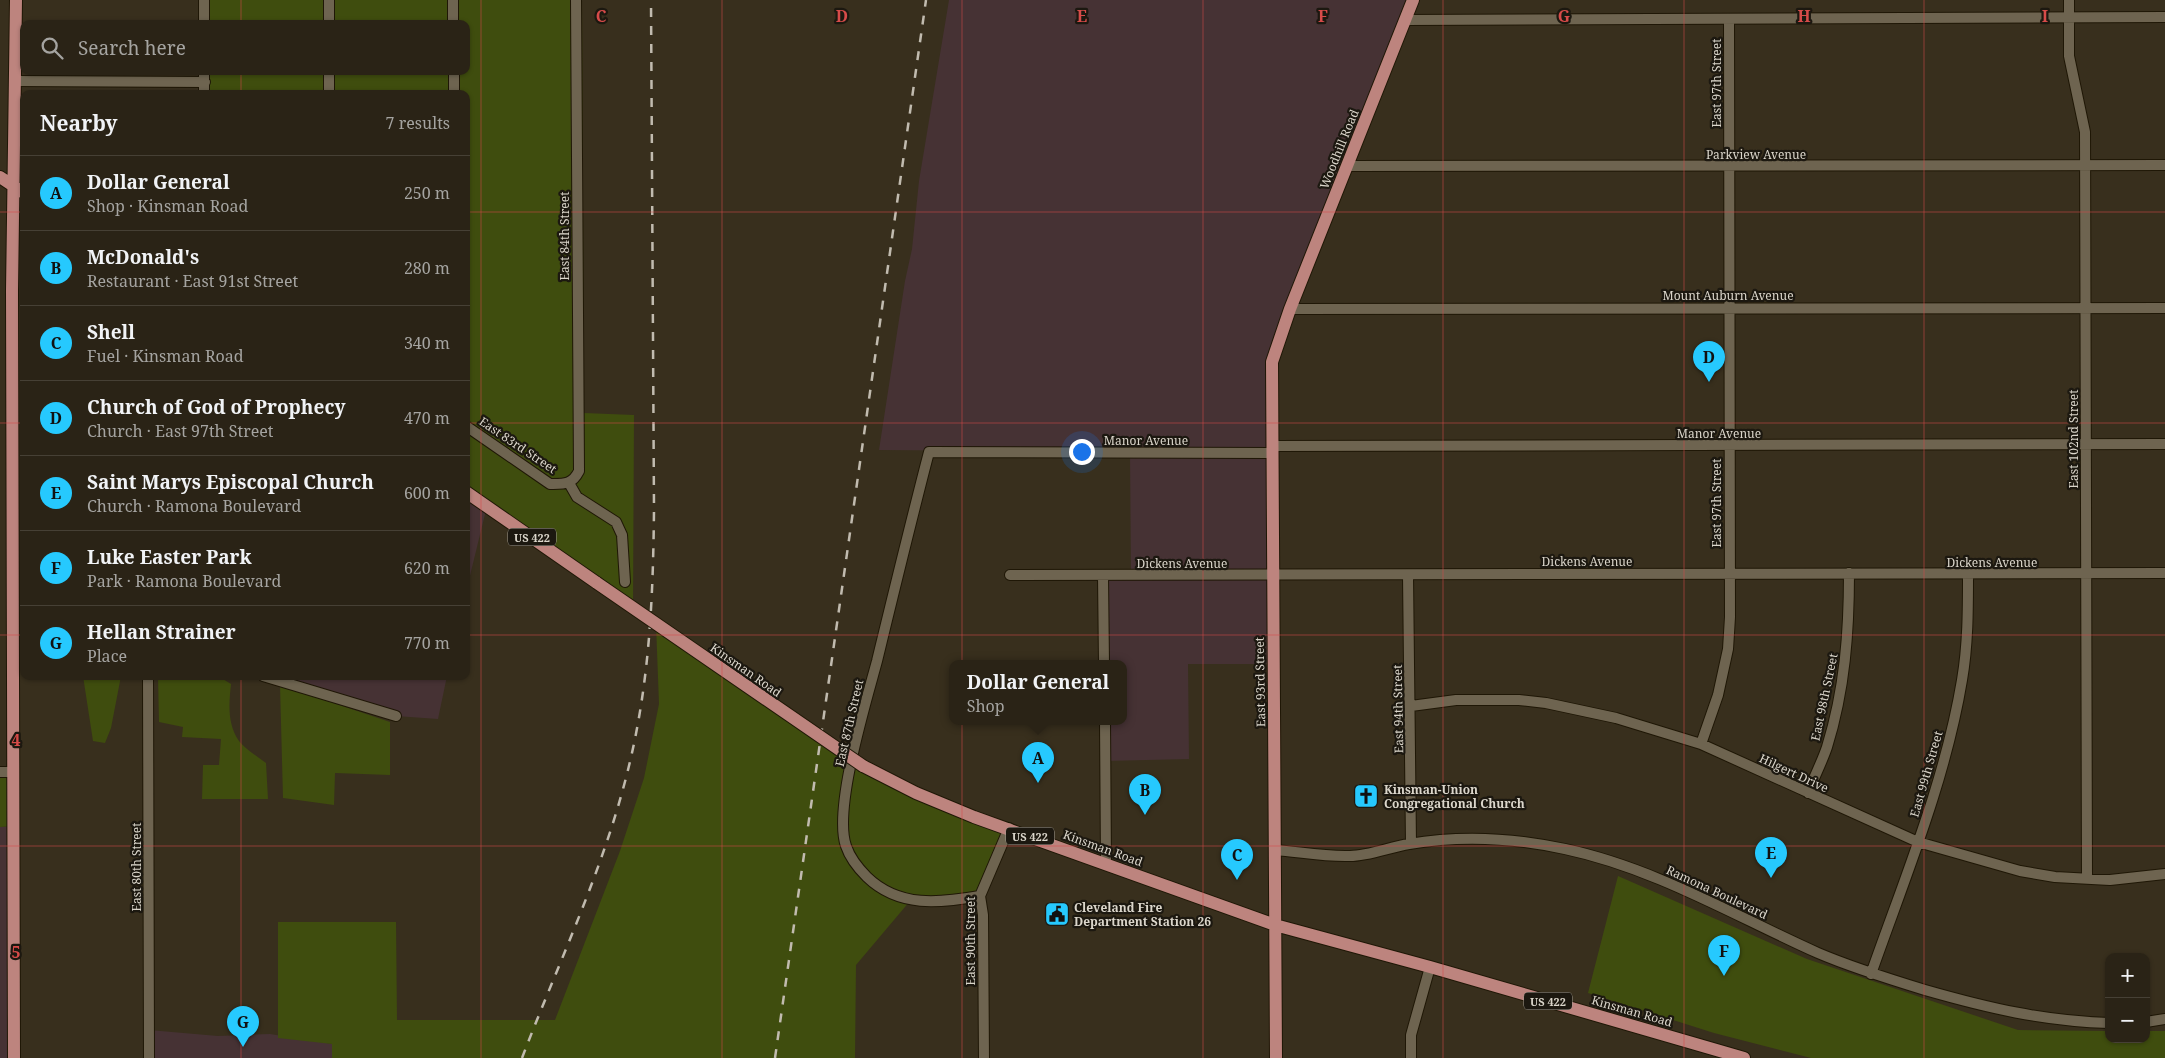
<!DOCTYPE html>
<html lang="en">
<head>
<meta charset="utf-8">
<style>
  :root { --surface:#2a2316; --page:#362f23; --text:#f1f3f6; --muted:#a5a4a1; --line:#464035; --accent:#26c9fe }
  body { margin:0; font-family:"Noto Serif",serif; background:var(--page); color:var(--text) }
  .controls { position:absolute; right:15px; bottom:15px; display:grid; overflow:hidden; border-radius:10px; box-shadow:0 1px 4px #0004 }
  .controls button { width:45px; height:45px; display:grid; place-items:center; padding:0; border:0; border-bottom:1px solid var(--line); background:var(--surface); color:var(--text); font:25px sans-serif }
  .you { position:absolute; left:1081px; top:451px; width:18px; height:18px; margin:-12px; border:4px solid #fff; border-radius:50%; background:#1a73e8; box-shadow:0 0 0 8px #1a73e833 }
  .badge { display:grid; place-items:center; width:32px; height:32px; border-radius:50%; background:var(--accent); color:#111; font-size:16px; font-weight:700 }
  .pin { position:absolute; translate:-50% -41px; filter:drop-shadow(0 1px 2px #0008) }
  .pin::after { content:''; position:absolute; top:26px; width:18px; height:15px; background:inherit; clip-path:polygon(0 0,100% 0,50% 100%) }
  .popup { position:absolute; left:949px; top:660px; width:178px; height:65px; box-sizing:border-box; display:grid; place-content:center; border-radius:10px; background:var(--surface); filter:drop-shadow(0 1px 4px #0005); font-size:16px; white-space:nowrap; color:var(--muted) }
  .popup b { font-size:19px; color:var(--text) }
  .popup::after { content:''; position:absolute; left:50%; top:100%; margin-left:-10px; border:10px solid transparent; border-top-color:var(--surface) }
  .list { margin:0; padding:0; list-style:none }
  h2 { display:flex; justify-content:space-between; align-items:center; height:65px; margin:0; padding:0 20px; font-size:21px }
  h2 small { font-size:16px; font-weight:400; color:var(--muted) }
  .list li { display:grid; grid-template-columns:32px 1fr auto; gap:15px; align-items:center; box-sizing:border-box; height:75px; padding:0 20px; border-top:1px solid var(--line) }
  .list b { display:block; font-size:19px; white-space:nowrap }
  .list p { margin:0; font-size:16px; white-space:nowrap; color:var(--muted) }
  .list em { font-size:16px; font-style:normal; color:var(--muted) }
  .icon { flex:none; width:28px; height:28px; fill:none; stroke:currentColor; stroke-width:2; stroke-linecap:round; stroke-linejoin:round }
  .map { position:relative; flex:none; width:2165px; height:1058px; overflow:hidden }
  .search { position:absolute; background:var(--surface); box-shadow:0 1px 4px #0004; left:20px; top:20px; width:450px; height:55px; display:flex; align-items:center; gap:12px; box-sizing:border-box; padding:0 18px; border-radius:10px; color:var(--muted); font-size:19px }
  .panel { position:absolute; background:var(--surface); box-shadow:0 1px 4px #0004; left:20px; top:90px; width:450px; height:590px; border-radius:10px }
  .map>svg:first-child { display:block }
  .industrial { fill:#463234 }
  .green { fill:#3f4d0e }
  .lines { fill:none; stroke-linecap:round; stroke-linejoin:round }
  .minor-casing { stroke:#1f1706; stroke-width:12 }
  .major-casing { stroke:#1f1706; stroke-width:14 }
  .minor { stroke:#6e6450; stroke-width:10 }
  .major { stroke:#bd847e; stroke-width:12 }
  .rail { stroke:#c1bbaf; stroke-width:2.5; stroke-dasharray:9 9; stroke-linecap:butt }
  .major-bridge-casing { stroke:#1f1706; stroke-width:14; stroke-linecap:butt }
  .major-bridge { stroke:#bd847e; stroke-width:12 }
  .grid { fill:none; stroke:#d74b49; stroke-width:1; stroke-opacity:0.55 }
  .labels { text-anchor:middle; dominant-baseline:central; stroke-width:4.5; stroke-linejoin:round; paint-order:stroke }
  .shield { fill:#1c1810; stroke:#a29d93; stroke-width:1 }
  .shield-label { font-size:11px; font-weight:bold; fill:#dbd6cb }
  .street-label { font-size:12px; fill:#dbd6cb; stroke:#1c1810 }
  .poi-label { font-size:12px; font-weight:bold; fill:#dbd6cb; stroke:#1c1810; text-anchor:start }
  .grid-label { font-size:16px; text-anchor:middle; font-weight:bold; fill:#d74b49; stroke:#1c1810; stroke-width:4.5; stroke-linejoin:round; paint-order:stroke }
</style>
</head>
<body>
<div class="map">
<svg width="2165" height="1058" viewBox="0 0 2165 1058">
  <rect width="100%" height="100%" fill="#382f1d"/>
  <path class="industrial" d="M949 0H1413L1272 362 1274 664H1188L1189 759 1105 761V722H1123V664H1104L1103 576 1131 575 1130 452 879 450 905 281 912 249 919 181Z
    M466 492 487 506 466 592Z
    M263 676H447L438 719 396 716Z
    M14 826V1058H0V827Z
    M149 1030 218 1036 270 1034 332 1044 510 1058H149Z"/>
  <path class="green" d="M204 0H582L584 413 634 415 633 608 466 492V94H204V71H466V24H204Z
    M656 624 863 766 1009 828 980 896 910 901 856 965 855 1058H332V1044L278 1038V922H396L397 1020H555L620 851 644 778 659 704Z
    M83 676H121L111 728 105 743 93 741Z
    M158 676H218L231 684C229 703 227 724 239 741 245 749 257 756 266 763L268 799H202L203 765H219L221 739 182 737 183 727 159 722Z
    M280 685 390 722V775L335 773 334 805 283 798Z
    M0 772H14V826L0 827Z
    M1618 876 1807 959 2018 1030 2109 1031V1039H2146V1031H2165V1058H1811L1714 1033 1588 993Z"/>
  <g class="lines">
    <defs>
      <path id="minor" d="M204 0V24
        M329 0V24
        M453 0V24
        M2069 0V56L2085 132 2087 879
        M1405 20 2165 17
        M329 71V94
        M454 71V94
        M15 81 205 82
        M204 94V71
        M1347 166 2165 165
        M1290 309 2165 308
        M466 426 550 484C564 484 572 485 579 471L576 0
        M1273 446 2165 444
        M569 483 577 497 616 522 622 535 625 582
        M1010 575 2165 573
        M1408 575 1411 844
        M1103 576 1104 664
        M148 676 149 1058
        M263 676 396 716
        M1411 706 1456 700H1519L1546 703 1616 718 1701 744 1918 842 2020 871 2055 877 2110 880 2165 874
        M1105 722 1106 863
        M1701 744 1718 695 1728 649 1730 617 1729 19
        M0 772H14
        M1808 793C1814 777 1822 762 1827 747 1845 689 1849 632 1849 573
        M1276 850C1300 852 1326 857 1350 856 1369 856 1390 847 1409 844 1461 835 1514 838 1565 849 1655 868 1735 916 1818 953 1853 968 1889 979 1925 990 1988 1008 2043 1021 2109 1023
        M980 896C940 903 899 908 867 877 858 868 850 858 846 846 833 809 866 702 877 661 894 591 911 521 929 452L1273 453
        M1871 974C1905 877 1945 782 1962 680 1968 645 1968 610 1968 574
        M2146 1022 2165 1019
        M984 1058 983 915 980 896 1009 828
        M1411 1058V1035L1430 967"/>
      <path id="major" d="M0 177 24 193
        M466 492 597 583
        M863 766 916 793 974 817 1275 925 1430 967 1744 1058
        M14 1058 12 291 16 0
        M1276 1058 1272 362 1290 309 1413 0"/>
    </defs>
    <use href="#minor" class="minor-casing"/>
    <use href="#major" class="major-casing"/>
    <use href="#minor" class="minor"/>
    <use href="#major" class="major"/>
    <path class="rail" d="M522 1058C556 969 598 881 623 789 649 695 653 606 654 509L651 0
      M775 1058 926 0"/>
    <defs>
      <path id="major-bridge" d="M597 583 863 766"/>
    </defs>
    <use href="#major-bridge" class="major-bridge-casing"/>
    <use href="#major-bridge" class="major-bridge"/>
  </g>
  <path class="grid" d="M241 0V24M481 0V1058M722 0V1058M962 0V1058M1203 0V1058M1443 0V1058M1684 0V1058M1924 0V1058M241 71V94M0 212H24M466 212H2165M0 423H24M466 423H2165M0 635H24M466 635H2165M241 676V1058M0 846H2165"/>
  <defs>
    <symbol id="church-square" viewBox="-11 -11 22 22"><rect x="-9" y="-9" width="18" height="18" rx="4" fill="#26c9fe" stroke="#1c1810"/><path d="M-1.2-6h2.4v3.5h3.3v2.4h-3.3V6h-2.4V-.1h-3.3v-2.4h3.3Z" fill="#111"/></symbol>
    <symbol id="civic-square" viewBox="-11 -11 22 22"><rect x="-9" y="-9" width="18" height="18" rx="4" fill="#26c9fe" stroke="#1c1810"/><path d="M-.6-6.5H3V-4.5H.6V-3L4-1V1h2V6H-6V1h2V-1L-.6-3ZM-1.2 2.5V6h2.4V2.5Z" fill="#111"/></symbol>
  </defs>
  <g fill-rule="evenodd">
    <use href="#church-square" x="1352" y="782" width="28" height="28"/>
    <use href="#civic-square" x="1043" y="900" width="28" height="28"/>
  </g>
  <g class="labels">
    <g class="shield">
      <rect x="508" y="528.5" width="48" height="17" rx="4"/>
      <rect x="1006" y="827.5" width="48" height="17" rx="4"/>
      <rect x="1524" y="992.5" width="48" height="17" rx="4"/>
    </g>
    <g class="shield-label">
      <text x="532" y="537">US 422</text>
      <text x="1030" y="836">US 422</text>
      <text x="1548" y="1001">US 422</text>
    </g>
    <g class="street-label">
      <text transform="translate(1716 83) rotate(-90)">East 97th Street</text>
      <text transform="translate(1339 149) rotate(-68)">Woodhill Road</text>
      <text x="1756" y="154">Parkview Avenue</text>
      <text transform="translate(564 236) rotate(-90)">East 84th Street</text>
      <text x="1728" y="295">Mount Auburn Avenue</text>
      <text x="1719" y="433">Manor Avenue</text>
      <text transform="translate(2073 439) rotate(-90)">East 102nd Street</text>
      <text x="1146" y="440">Manor Avenue</text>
      <text transform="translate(518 445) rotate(34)">East 83rd Street</text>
      <text transform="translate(1716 503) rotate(-90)">East 97th Street</text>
      <text x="1587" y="561">Dickens Avenue</text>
      <text x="1992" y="562">Dickens Avenue</text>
      <text x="1182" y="563">Dickens Avenue</text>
      <text transform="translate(746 670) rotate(35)">Kinsman Road</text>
      <text transform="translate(1260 682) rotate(-91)">East 93rd Street</text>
      <text transform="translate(1824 697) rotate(-78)">East 98th Street</text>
      <text transform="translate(1398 709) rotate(-91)">East 94th Street</text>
      <text transform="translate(849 723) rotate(-77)">East 87th Street</text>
      <text transform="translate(1794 773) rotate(25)">Hilgert Drive</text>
      <text transform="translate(1926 774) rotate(-74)">East 99th Street</text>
      <text transform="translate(1103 848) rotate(20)">Kinsman Road</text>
      <text transform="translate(136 867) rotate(-90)">East 80th Street</text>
      <text transform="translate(1717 892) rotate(25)">Ramona Boulevard</text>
      <text transform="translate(970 941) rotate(-90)">East 90th Street</text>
      <text transform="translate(1632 1011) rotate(16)">Kinsman Road</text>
    </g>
    <g class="poi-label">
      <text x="1384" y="789">Kinsman-Union<tspan x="1384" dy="14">Congregational Church</tspan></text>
      <text x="1074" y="907">Cleveland Fire<tspan x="1074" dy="14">Department Station 26</tspan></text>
    </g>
  </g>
  <g class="grid-label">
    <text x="601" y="22">C</text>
    <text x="842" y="22">D</text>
    <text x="1082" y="22">E</text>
    <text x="1323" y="22">F</text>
    <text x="1564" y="22">G</text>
    <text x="1804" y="22">H</text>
    <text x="2045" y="22">I</text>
    <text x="16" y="746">4</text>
    <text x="16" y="958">5</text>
  </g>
</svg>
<div class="controls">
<button>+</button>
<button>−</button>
</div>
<div class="you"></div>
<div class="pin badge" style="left:1038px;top:783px">A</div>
<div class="popup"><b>Dollar General</b>Shop</div>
<div class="pin badge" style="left:1145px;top:815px">B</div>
<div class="pin badge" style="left:1237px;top:880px">C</div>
<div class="pin badge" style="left:1709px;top:382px">D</div>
<div class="pin badge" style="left:1771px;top:878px">E</div>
<div class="pin badge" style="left:1724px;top:976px">F</div>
<div class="pin badge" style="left:243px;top:1047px">G</div>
<div class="search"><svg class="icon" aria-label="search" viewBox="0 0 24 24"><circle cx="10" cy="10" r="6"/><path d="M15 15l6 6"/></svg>Search here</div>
<section class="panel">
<h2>Nearby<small>7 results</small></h2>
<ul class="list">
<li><span class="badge">A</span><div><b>Dollar General</b><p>Shop · Kinsman Road</p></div><em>250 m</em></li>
<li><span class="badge">B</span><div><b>McDonald's</b><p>Restaurant · East 91st Street</p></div><em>280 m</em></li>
<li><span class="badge">C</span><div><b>Shell</b><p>Fuel · Kinsman Road</p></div><em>340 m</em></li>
<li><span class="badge">D</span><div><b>Church of God of Prophecy</b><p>Church · East 97th Street</p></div><em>470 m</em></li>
<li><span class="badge">E</span><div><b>Saint Marys Episcopal Church</b><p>Church · Ramona Boulevard</p></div><em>600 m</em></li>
<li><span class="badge">F</span><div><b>Luke Easter Park</b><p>Park · Ramona Boulevard</p></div><em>620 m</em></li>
<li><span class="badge">G</span><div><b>Hellan Strainer</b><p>Place</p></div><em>770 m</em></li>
</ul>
</section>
</div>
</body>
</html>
